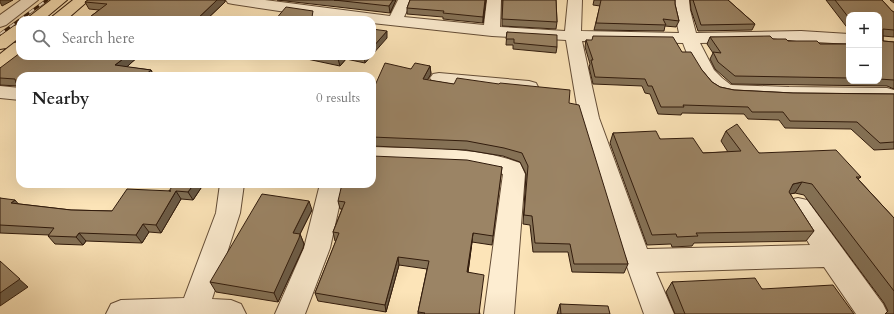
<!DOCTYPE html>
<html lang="en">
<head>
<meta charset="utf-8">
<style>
  :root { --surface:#fff; --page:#f2f2f2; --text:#222; --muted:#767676; --line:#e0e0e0 }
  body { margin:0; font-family:Cardo,serif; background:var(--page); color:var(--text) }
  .controls { position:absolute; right:12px; top:12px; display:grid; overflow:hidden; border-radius:8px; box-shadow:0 4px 16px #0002 }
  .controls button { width:36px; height:36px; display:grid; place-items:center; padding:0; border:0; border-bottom:1px solid var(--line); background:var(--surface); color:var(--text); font:20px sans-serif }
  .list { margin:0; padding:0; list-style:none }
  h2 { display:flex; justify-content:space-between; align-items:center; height:52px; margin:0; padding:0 16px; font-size:17px }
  h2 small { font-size:13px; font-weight:400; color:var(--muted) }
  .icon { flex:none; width:22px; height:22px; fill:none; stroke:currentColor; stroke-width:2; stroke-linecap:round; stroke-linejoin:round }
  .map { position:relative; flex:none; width:894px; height:314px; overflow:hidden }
  .search { position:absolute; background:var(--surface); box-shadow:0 4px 16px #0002; left:16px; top:16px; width:360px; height:44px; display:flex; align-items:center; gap:10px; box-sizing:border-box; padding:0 14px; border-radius:12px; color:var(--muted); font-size:15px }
  .panel { position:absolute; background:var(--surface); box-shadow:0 4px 16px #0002; left:16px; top:72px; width:360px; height:116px; border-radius:12px }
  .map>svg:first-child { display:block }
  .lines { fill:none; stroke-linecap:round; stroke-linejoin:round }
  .minor-casing { stroke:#644d37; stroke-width:2 }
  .highway-casing { stroke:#311b0c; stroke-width:2 }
  .minor { fill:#fdedd1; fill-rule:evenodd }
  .highway { fill:#fce4b8; fill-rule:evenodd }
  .rail-casing { stroke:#311b0c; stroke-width:3 }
  .rail { stroke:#fdedd1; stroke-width:2; stroke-dasharray:6; stroke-linecap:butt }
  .wall { fill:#857257; stroke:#311b0c }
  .shaded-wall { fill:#6c5c47; stroke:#311b0c }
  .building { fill:#9b8465; stroke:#311b0c }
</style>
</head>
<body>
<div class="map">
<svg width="894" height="314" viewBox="0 0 894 314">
  <rect width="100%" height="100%" fill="#fce4b8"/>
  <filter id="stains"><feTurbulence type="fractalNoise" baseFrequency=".005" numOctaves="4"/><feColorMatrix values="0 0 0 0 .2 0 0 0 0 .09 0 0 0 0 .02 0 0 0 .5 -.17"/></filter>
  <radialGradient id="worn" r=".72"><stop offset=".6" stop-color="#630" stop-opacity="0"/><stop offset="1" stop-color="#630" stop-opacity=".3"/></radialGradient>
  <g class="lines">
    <defs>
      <path id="minor" d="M21 0H38L6 25 0 27V15Z
        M226 0H265L390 16 398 0H412L404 17 484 25 487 0H501L500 27 565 31 568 0H582L581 31 679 33 674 10 675 0H689L690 10 696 33 801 31 849 34V44L801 41 700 43 714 70 722 78 731 85 789 87 887 88 894 90V98L887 100 789 99 731 96C726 95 720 94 716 92 700 82 689 60 683 43L582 41 599 118 647 249 810 245 786 207 789 200 798 198 807 200 883 304 888 314H856L824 267 656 272 674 314H644L625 261 579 118 566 40 492 36 372 23V20H340L233 4 228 3Z
        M439 73 529 81 536 83 538 87 536 91 529 93 433 82 430 78 433 74Z
        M0 86 20 88V100L0 98Z
        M372 147C419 149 476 146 520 163L525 174 514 314H484L503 174 487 170 467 167 372 163Z
        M220 184H244L240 213 212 299 231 300 241 304 246 314H106L111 304 121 300 184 298 216 213Z
        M320 184H344L330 248 305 314H275L304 248Z"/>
      <path id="highway" d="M51 0H67L43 20H25Z
        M73 0H89L66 20H48Z
        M20 24V37L6 48 0 49V36L14 26Z
        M20 42V55L6 67 0 68V54L14 43Z"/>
    </defs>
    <use href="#minor" class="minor-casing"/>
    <use href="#highway" class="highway-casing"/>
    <use href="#minor" class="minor"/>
    <use href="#highway" class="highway"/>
    <defs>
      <path id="rail" d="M0 34 47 0"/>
    </defs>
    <use href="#rail" class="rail-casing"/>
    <use href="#rail" class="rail"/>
  </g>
  <path class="wall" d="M88 0H225V2L206 20H86L99 10 89 9 85 2Z
    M277 0H396L390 13Z
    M410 0H486L483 23 443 19V17L407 14V8Z
    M502 0H556L557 22 556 29 502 26Z
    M594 0H675V4L679 21 676 27 665 26 664 31 594 30 600 6 593 5Z
    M690 0H728L755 24 752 30 698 31 691 10Z
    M826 0H882L892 11 894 12V37L883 36V41L894 42V89L887 86 732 84 715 69 710 59 713 53 707 44 710 37 773 39 820 44H849V81H879V15H849V30Z
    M890 0H894V3Z
    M507 32 557 47 556 53 513 49V45H506Z
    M586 40 682 52 702 70 712 82 720 87 734 90 793 93 894 94V149L874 150 851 129 785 128 779 120 748 119 744 114 682 113 681 115 658 114 650 94 645 93 642 86 593 84 589 67 590 64 585 47Z
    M139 56 126 67 151 70 154 76H20V89L18 86 0 85V68Z
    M306 56H371L365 63 346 59 340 66 307 59Z
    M430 66 431 74 427 80 569 103 628 264 624 273 572 272 568 252H533L530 225 523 224 526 174 520 162 503 156 466 150 372 146V92L411 69Z
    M726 131 759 153 861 177 858 179 894 218V314H885L888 311 884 303 804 195 795 193 790 194 814 231 806 241 694 243 692 246 672 247 671 244 647 245 610 143 613 133 660 139 703 153 728 152 721 141Z
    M502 167 492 245 472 242 468 272 480 314H418V312L427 269 399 265 386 312 318 301 315 293 336 241H335L333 232 342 209H340L338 201Z
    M203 185 193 200 181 199 161 233 149 232 142 243 86 241 83 245 55 244 48 236 49 235 0 233V198L19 204 71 210 112 211 169 191Z
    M312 210 300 234 304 244 303 248 278 302 216 292 210 282Z
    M672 282 762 289 854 314H675L666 292Z
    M560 304 610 314H557Z"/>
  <path class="shaded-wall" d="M0 0H13L2 6 0 2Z
    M217 0H225V2L206 20H196Z
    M393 0H396L390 13 389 6Z
    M485 0H486L483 23V17Z
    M387 31V38L372 55V48Z
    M127 56H139L120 73 115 65Z
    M341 56H345L346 59 340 66 338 59Z
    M364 56H371L365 63Z
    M430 66 431 74 423 87V79Z
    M151 70 154 76H144Z
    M802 182 795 193 786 195 793 184Z
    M194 184H203V185L193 200 188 192Z
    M176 191 181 199 161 233 156 225Z
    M15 200 22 208 11 203Z
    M309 201 312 210 300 234 304 244 303 248 278 302 274 293 293 233Z
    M143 224 149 232 142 243 136 235Z
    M79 233 86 241 83 245 76 237Z
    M473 233 472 242 467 280V272Z
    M398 257 399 265 386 312 385 305Z
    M8 269 28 287 0 306V293Z"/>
  <path class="building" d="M88 0H217L196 20H86L107 4 85 2Z
    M334 0H393L389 6Z
    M410 0H485L483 17 443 13 444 11 407 8Z
    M503 0H556L557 22 502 19Z
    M601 0H675V4L679 21 663 19 666 25 596 23Z
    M693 0H728L755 24 701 25 694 3Z
    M835 0H882L892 11 894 12V30L883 29V41L894 42V80L879 79V15H849V18Z
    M286 7 313 11 312 17 328 20H275Z
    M372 29 387 31 372 48Z
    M507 32 557 35V47L514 43V39H506Z
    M593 36 673 37 682 52H691L702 70 712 82 720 87 734 90 793 93 894 94V142L880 143 857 122 790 121 783 112H752L748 107 683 105 684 107H661L652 86H648L645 79 595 77 591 60H593L586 40H592Z
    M770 36 773 39H786L788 41H817L820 44H849V78L735 76 718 62 713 52 721 53 710 37Z
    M20 53V56H127L115 65 151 70 144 76H20V84L16 83 15 79 0 78V68Z
    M323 56H341L338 59Z
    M385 63 411 69 415 63 430 66 423 79 454 84 457 78 499 84 500 83 570 90 569 103 579 105 628 264H574L570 244 535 243 532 216 524 215 528 166 522 153 504 148 467 141 372 137V92Z
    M737 124 759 153 836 150 861 177H856L894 218V291L812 184 802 182 793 184 789 192 814 231 696 233 698 236 677 237 676 234 652 235 613 133 656 131 660 139 693 138 703 153 741 151 726 131Z
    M372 156 467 160 502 167 493 236 473 233 467 272 484 275 479 314H424L425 313 418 312 429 261 398 257 385 305 315 293 339 233 333 232 345 202 338 201 342 184H372Z
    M174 184H194L188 192 176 191 156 225 143 224 136 235 79 233 76 237 48 236 54 228 0 225V198L15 200 11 203 71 210 112 211 127 189 171 191H169Z
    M262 194 309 201 293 233 300 234 299 238 274 293 210 282Z
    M0 261 20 279 0 293Z
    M755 278 762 289 833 285 854 314H685L672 282Z
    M560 304 608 306 610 314H561Z"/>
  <rect width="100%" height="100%" filter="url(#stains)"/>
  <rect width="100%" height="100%" fill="url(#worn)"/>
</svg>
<div class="controls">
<button>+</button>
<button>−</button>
</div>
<div class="search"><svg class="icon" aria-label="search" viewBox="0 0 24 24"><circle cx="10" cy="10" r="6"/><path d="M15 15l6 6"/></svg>Search here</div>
<section class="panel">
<h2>Nearby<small>0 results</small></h2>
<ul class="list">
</ul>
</section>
</div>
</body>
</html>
